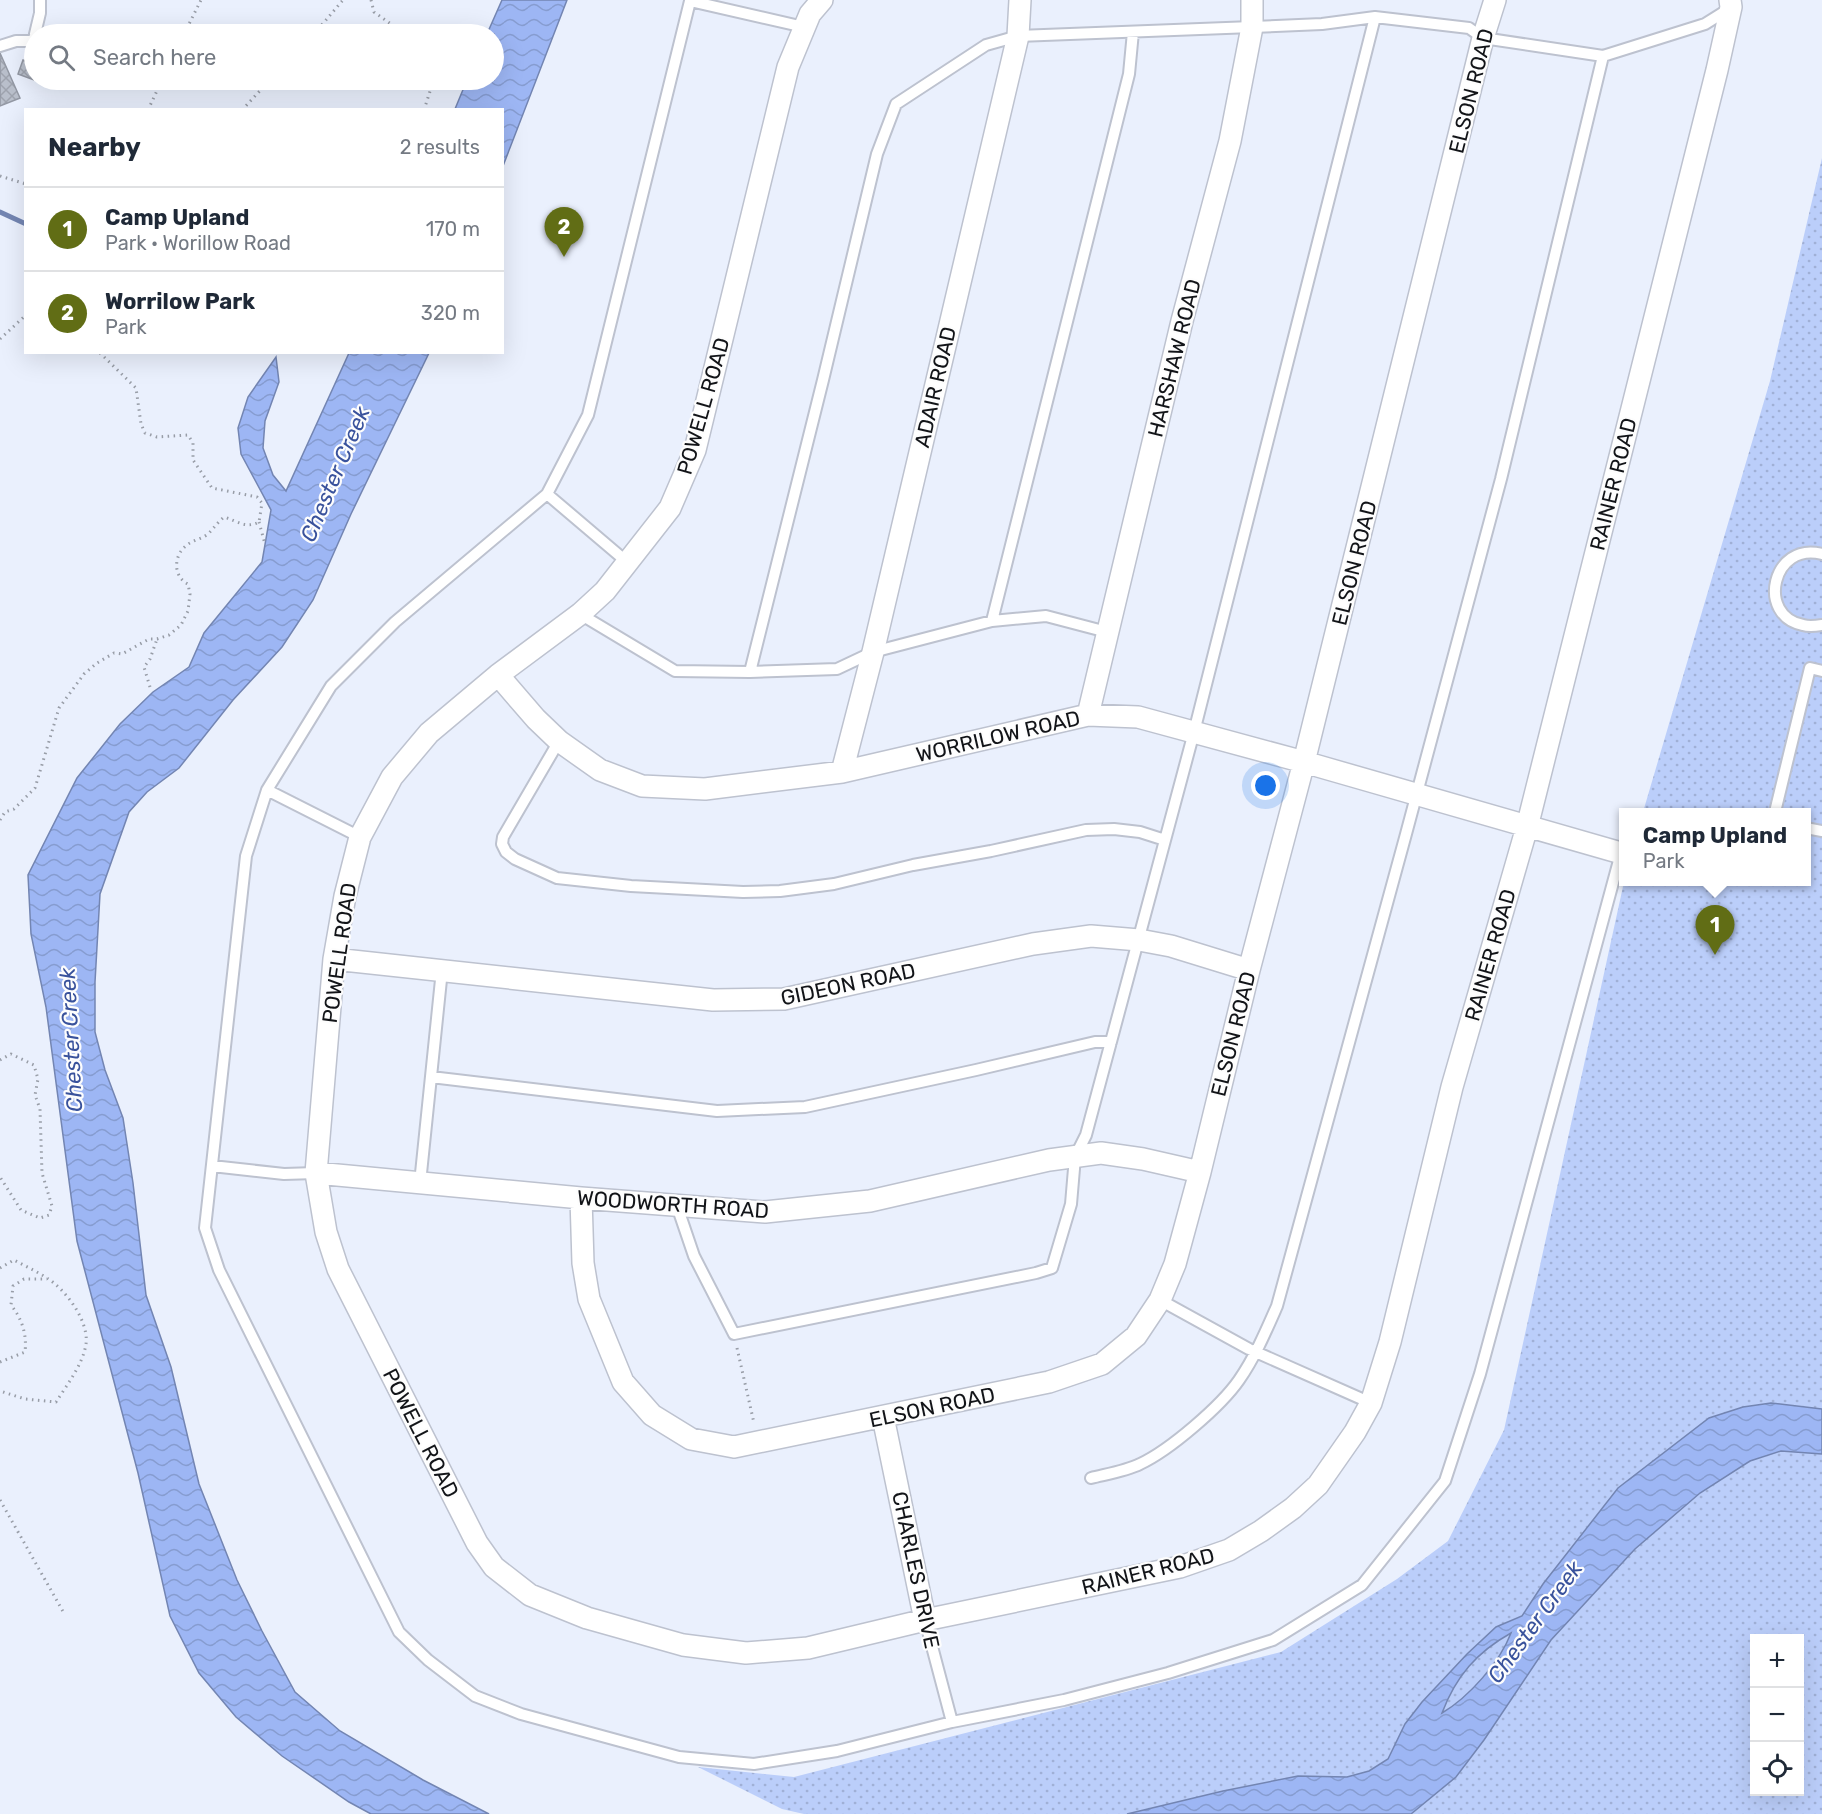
<!DOCTYPE html>
<html lang="en">
<head>
<meta charset="utf-8">
<style>
  :root { --surface:#fff; --page:#f2f2f3; --text:#1f2937; --muted:#747a83; --line:#e0e1e3; --accent:#616d15 }
  body { margin:0; font-family:Rubik,sans-serif; background:var(--page); color:var(--text) }
  .controls { position:absolute; right:18px; bottom:18px; display:grid; overflow:hidden; border-radius:0px; box-shadow:0 6px 24px #0002 }
  .controls button { width:54px; height:54px; display:grid; place-items:center; padding:0; border:0; border-bottom:2px solid var(--line); background:var(--surface); color:var(--text); font:30px sans-serif }
  .you { position:absolute; left:1266px; top:786px; width:21px; height:21px; margin:-15px; border:4px solid #fff; border-radius:50%; background:#1a73e8; box-shadow:0 0 0 9px #1a73e833 }
  .badge { display:grid; place-items:center; width:39px; height:39px; border-radius:50%; background:var(--accent); color:#fff; font-size:20px; font-weight:700 }
  .pin { position:absolute; translate:-50% -50px; filter:drop-shadow(0 2px 3px #0008) }
  .pin::after { content:''; position:absolute; top:32px; width:21px; height:18px; background:inherit; clip-path:polygon(0 0,100% 0,50% 100%) }
  .popup { position:absolute; left:1619px; top:808px; width:192px; height:78px; box-sizing:border-box; display:grid; place-content:center; border-radius:0px; background:var(--surface); filter:drop-shadow(0 2px 4px #0005); font-size:20px; white-space:nowrap; color:var(--muted) }
  .popup b { font-size:22px; color:var(--text) }
  .popup::after { content:''; position:absolute; left:50%; top:100%; margin-left:-12px; border:12px solid transparent; border-top-color:var(--surface) }
  .list { margin:0; padding:0; list-style:none }
  h2 { display:flex; justify-content:space-between; align-items:center; height:78px; margin:0; padding:0 24px; font-size:26px }
  h2 small { font-size:20px; font-weight:400; color:var(--muted) }
  .list li { display:grid; grid-template-columns:39px 1fr auto; gap:18px; align-items:center; box-sizing:border-box; height:84px; padding:0 24px; border-top:2px solid var(--line) }
  .list b { display:block; font-size:22px; white-space:nowrap }
  .list p { margin:0; font-size:20px; white-space:nowrap; color:var(--muted) }
  .list em { font-size:20px; font-style:normal; color:var(--muted) }
  .icon { flex:none; width:33px; height:33px; fill:none; stroke:currentColor; stroke-width:2; stroke-linecap:round; stroke-linejoin:round }
  .map { position:relative; flex:none; width:1822px; height:1814px; overflow:hidden }
  .search { position:absolute; background:var(--surface); box-shadow:0 6px 24px #0002; left:24px; top:24px; width:480px; height:66px; display:flex; align-items:center; gap:15px; box-sizing:border-box; padding:0 21px; border-radius:33px; color:var(--muted); font-size:22px }
  .panel { position:absolute; background:var(--surface); box-shadow:0 6px 24px #0002; left:24px; top:108px; width:480px; height:246px; border-radius:0px }
  .map>svg:first-child { display:block }
  .park { fill:url(#park-dots); fill-rule:evenodd }
  .water { fill:url(#water-waves); stroke:#7385b2; stroke-width:1.5; fill-rule:evenodd }
  .lines { fill:none; stroke-linecap:round; stroke-linejoin:round }
  .stream { stroke:#7385b2; stroke-width:5 }
  .building { fill:url(#building-cross-hatch); stroke:#9398a4; stroke-width:1.5 }
  .lane-casing { stroke:#bdc2cf; stroke-width:14 }
  .street-casing { stroke:#bdc2cf; stroke-width:24 }
  .path { stroke:#989da7; stroke-width:3; stroke-dasharray:1.5 4.5; stroke-linecap:butt }
  .lane { stroke:#fff; stroke-width:10 }
  .street { stroke:#fff; stroke-width:21 }
  .labels { text-anchor:middle; dominant-baseline:central; stroke-width:4.5; stroke-linejoin:round; paint-order:stroke }
  .street-label { font-size:21px; fill:#121418; stroke:#fdfdfd }
  .water-label { font-size:22px; font-style:italic; fill:#39529c; stroke:#fdfdfd }
</style>
</head>
<body>
<div class="map">
<svg width="1822" height="1814" viewBox="0 0 1822 1814">
  <defs>
    <pattern id="park-dots" width="8" height="8" patternUnits="userSpaceOnUse" patternTransform="scale(1.5)"><rect width="8" height="8" fill="#bbcefa"/><path d="M2 2h.1M6 6h.1" fill="none" stroke="#a0b0d6" stroke-width="1.8" stroke-linecap="round"/></pattern>
    <pattern id="water-waves" width="16" height="10" patternUnits="userSpaceOnUse" patternTransform="scale(1.5)"><rect width="16" height="10" fill="#9db6f4"/><path d="M0 5q4-4 8 0t8 0" fill="none" stroke="#869cd0"/></pattern>
    <pattern id="building-cross-hatch" width="8" height="8" patternUnits="userSpaceOnUse" patternTransform="scale(1.5)"><rect width="8" height="8" fill="#b9bfcb"/><path d="M0 0l8 8M0 8l8-8" fill="none" stroke="#9ea3ae"/></pattern>
  </defs>
  <rect width="100%" height="100%" fill="#eaf0fd"/>
  <path class="park" d="M1822 158V1814H804L782 1809 698 1767 794 1777 1281 1652 1397 1579 1448 1541 1504 1430 1624 882H1806V812H1643L1770 381ZM1754 1638H1800V1792H1754Z"/>
  <path class="water" d="M502 0H567L503 166 502 110 455 109 467 80H494V34H487Z
    M349 353H429L351 514 313 600 282 647 233 700 179 768 147 792 129 812 100 894 95 982V1032L105 1070 123 1118 133 1183 146 1295 171 1367 199 1484 237 1580 262 1631 295 1692 340 1731 423 1780 489 1814H371L349 1802 282 1756 236 1717 199 1673 170 1616 138 1473 77 1241 46 1007 31 934 28 875 77 778 120 724 153 692 189 667 204 633 262 562 271 510 241 454 238 428 248 397 276 357 279 382 265 421 263 448 273 475 286 491Z
    M1771 1403 1822 1409V1454L1781 1451 1750 1461 1700 1493 1635 1549 1551 1640 1484 1740 1456 1777 1411 1814H1127L1223 1791 1298 1776 1347 1777 1369 1771 1388 1759 1405 1724 1422 1702 1467 1654 1496 1627 1522 1616 1543 1584 1618 1488 1709 1418 1743 1407ZM1511 1633C1500 1662 1469 1697 1442 1713 1456 1676 1477 1652 1511 1633Z"/>
  <g class="lines">
    <path class="stream" d="M0 212 26 224"/>
  </g>
  <path class="building" d="M0 53 20 98 0 106Z
    M23 60 34 64V80L18 74Z"/>
  <g class="lines">
    <defs>
      <path id="lane" d="M804 27 690 1 588 415 547 494 395 622 331 686 267 790 246 856 205 1228 219 1270 399 1632 428 1660 475 1696 521 1714 679 1757 754 1764 837 1751 952 1722 1064 1700 1168 1673 1273 1640 1362 1585 1445 1481 1480 1374 1621 853
        M35 34 40 13V0
        M0 46 16 41H34V38
        M547 494 627 562
        M1822 554C1772 541 1756 616 1803 625 1809 627 1816 626 1822 625
        M580 614 675 671 750 672 837 669 873 652 992 621 1046 616 1107 632
        M992 621 1129 74 1133 32
        M750 672 823 380 877 154 896 104 986 45 1018 36 1252 27 1322 24 1375 17 1469 28 1483 38 1603 56 1705 24 1729 9
        M559 741 503 837 502 844 506 852 515 859 557 878 631 886 743 892 780 891 834 884 913 865 991 851 1086 830 1114 829 1140 832 1165 840
        M267 790 360 837
        M1775 812 1810 668 1822 671
        M1806 828 1822 831
        M431 1077 717 1111 805 1107 976 1070 1095 1042H1111
        M212 1166 284 1174 316 1173
        M420 1183 442 970
        M677 1206 694 1256 734 1334 1036 1273 1052 1268 1071 1204 1075 1157 1086 1135 1194 732 1375 17
        M1160 1300 1249 1349 1371 1403
        M1091 1478C1107 1474 1126 1471 1140 1464 1170 1450 1221 1406 1239 1380 1255 1357 1266 1331 1277 1306L1406 834 1501 479 1603 56
        M925 1620 952 1722"/>
      <path id="street" d="M822 0 810 14 788 67 695 450 670 508 605 591 580 614 498 675 429 733 392 777 360 837 345 896 334 959 316 1173 326 1232 338 1269 477 1543 494 1567 530 1595 587 1618 683 1645 746 1653 808 1648 925 1620 1180 1567 1229 1550 1261 1531 1293 1508 1318 1485 1355 1432 1371 1403 1390 1342 1452 1087 1527 827 1717 70 1731 7 1730 0
        M498 675 536 719 559 741 600 770 642 786 705 789 842 772 1088 715 1138 717 1304 762 1621 853
        M1088 715 1182 321 1230 141 1252 27V0
        M842 772 873 652 1018 36 1020 0
        M334 959 713 1000 784 999 1033 944 1091 936 1139 940 1171 946 1249 970
        M316 1173 581 1198 765 1212 870 1201 1049 1160 1101 1153 1143 1159 1200 1172
        M581 1198 583 1263 589 1299 623 1382 652 1415 691 1439 734 1447 1049 1382 1102 1364 1136 1336 1160 1300 1175 1264 1200 1172 1249 970 1304 762 1483 38 1495 0
        M883 1417 925 1620"/>
    </defs>
    <use href="#lane" class="lane-casing"/>
    <use href="#street" class="street-casing"/>
    <path class="path" d="M371 0 374 12 405 34
      M184 34 201 0
      M314 34 343 0
      M148 110 162 80
      M242 110 270 80
      M424 110 433 82 432 80
      M0 176 26 184
      M0 339 26 315
      M259 522 265 544
      M150 687 144 667 150 659 157 639
      M0 820 5 812 14 809 35 788 59 708 84 674 97 663 114 653 122 654 149 639H157L169 635 181 625 188 611 190 594 188 584C173 577 173 555 187 545 193 540 202 539 208 534 214 528 218 522 224 517 237 521 246 529 259 522L262 503 257 497 212 488 193 460V443L188 435 157 437 145 433 141 424 136 388 99 352
      M0 1060 11 1054 34 1065 38 1079 35 1095 40 1109 42 1173 52 1206 49 1215 40 1218 21 1210 0 1177
      M0 1268 14 1260C25 1266 36 1271 47 1278 66 1290 89 1321 86 1344 83 1364 67 1385 56 1402L25 1399 0 1391
      M737 1348 754 1423
      M0 1362 25 1352C27 1334 22 1319 11 1305L13 1286 24 1279H47
      M0 1500 65 1615"/>
    <use href="#lane" class="lane"/>
    <use href="#street" class="street"/>
  </g>
  <g class="labels">
    <g class="street-label">
      <text transform="translate(1471 91) rotate(-76)">ELSON ROAD</text>
      <text transform="translate(1174 358) rotate(-76)">HARSHAW ROAD</text>
      <text transform="translate(935 387) rotate(-77)">ADAIR ROAD</text>
      <text transform="translate(703 406) rotate(-74)">POWELL ROAD</text>
      <text transform="translate(1613 484) rotate(-76)">RAINER ROAD</text>
      <text transform="translate(1354 563) rotate(-76)">ELSON ROAD</text>
      <text transform="translate(998 736) rotate(-13)">WORRILOW ROAD</text>
      <text transform="translate(339 953) rotate(-82)">POWELL ROAD</text>
      <text transform="translate(1490 955) rotate(-74)">RAINER ROAD</text>
      <text transform="translate(848 984) rotate(-12)">GIDEON ROAD</text>
      <text transform="translate(1233 1034) rotate(-76)">ELSON ROAD</text>
      <text transform="translate(673 1204) rotate(4)">WOODWORTH ROAD</text>
      <text transform="translate(932 1407) rotate(-12)">ELSON ROAD</text>
      <text transform="translate(421 1433) rotate(63)">POWELL ROAD</text>
      <text transform="translate(916 1570) rotate(78)">CHARLES DRIVE</text>
      <text transform="translate(1148 1571) rotate(-14)">RAINER ROAD</text>
    </g>
    <g class="water-label">
      <text transform="translate(335 474) rotate(-67)">Chester Creek</text>
      <text transform="translate(71 1040) rotate(-93)">Chester Creek</text>
      <text transform="translate(1535 1622) rotate(-54)">Chester Creek</text>
    </g>
  </g>
</svg>
<div class="controls">
<button>+</button>
<button>−</button>
<button><svg class="icon" aria-label="locate" viewBox="0 0 24 24"><circle cx="12" cy="12" r="6"/><path d="M12 2v4M12 18v4M2 12h4M18 12h4"/></svg></button>
</div>
<div class="you"></div>
<div class="pin badge" style="left:1715px;top:955px">1</div>
<div class="popup"><b>Camp Upland</b>Park</div>
<div class="pin badge" style="left:564px;top:257px">2</div>
<div class="search"><svg class="icon" aria-label="search" viewBox="0 0 24 24"><circle cx="10" cy="10" r="6"/><path d="M15 15l6 6"/></svg>Search here</div>
<section class="panel">
<h2>Nearby<small>2 results</small></h2>
<ul class="list">
<li><span class="badge">1</span><div><b>Camp Upland</b><p>Park · Worillow Road</p></div><em>170 m</em></li>
<li><span class="badge">2</span><div><b>Worrilow Park</b><p>Park</p></div><em>320 m</em></li>
</ul>
</section>
</div>
</body>
</html>
